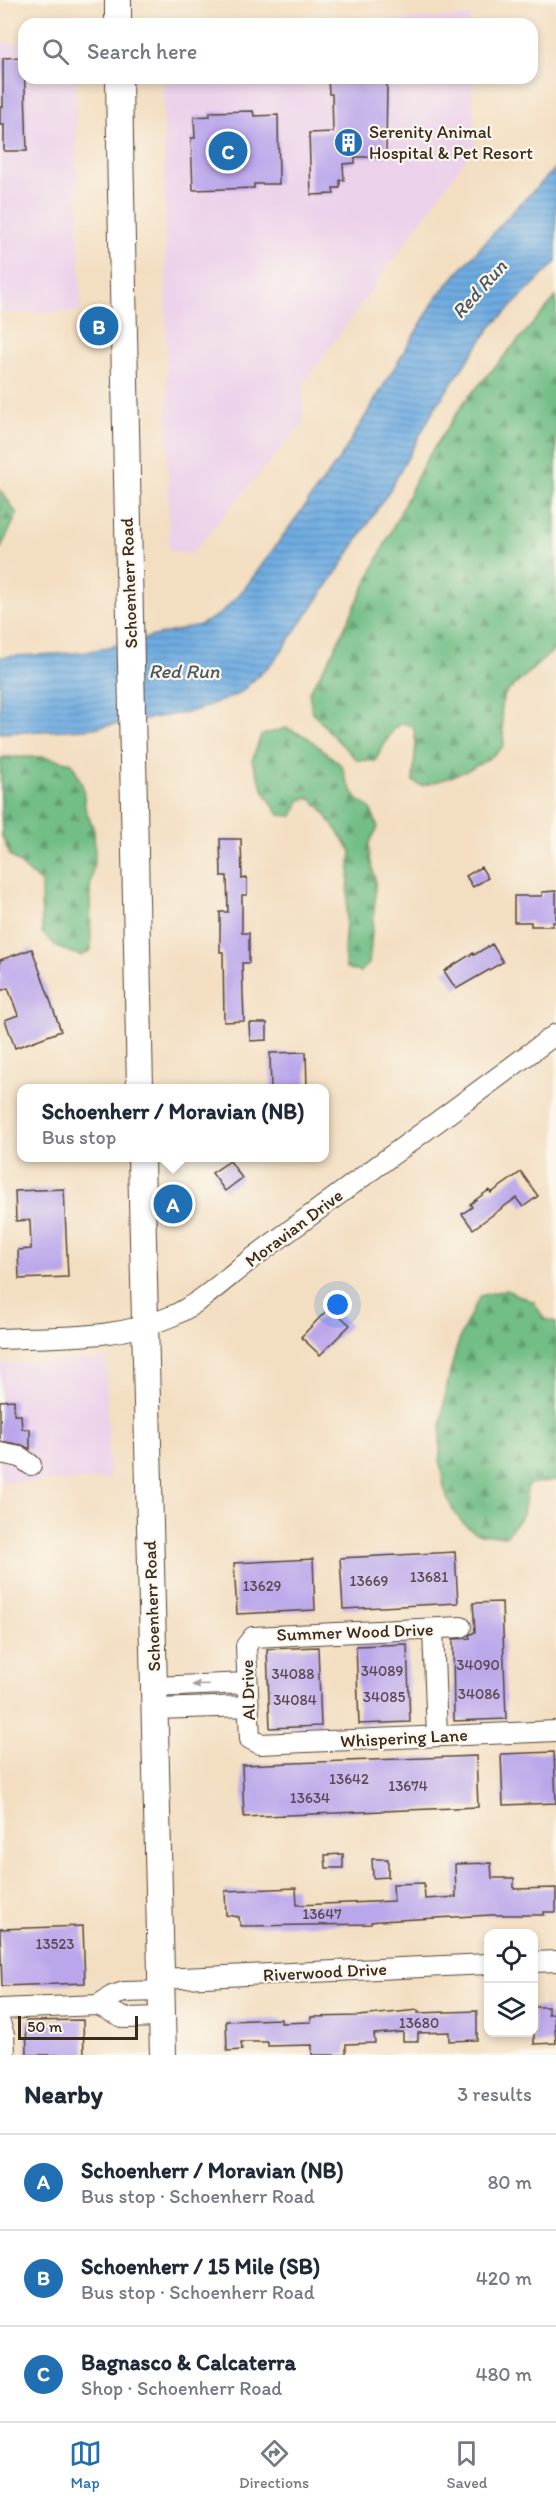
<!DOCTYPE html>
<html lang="en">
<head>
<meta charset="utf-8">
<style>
  :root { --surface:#fff; --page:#f6f6f7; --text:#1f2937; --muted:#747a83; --line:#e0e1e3; --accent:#1f6fb2 }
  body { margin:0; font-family:Itim,sans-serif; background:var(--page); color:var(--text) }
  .controls { position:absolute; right:18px; bottom:18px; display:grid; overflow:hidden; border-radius:12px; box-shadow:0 3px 9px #0003 }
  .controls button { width:54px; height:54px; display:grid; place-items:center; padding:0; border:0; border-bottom:2px solid var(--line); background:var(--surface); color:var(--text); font:30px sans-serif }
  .scale { position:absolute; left:18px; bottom:15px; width:120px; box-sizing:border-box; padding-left:6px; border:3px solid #3b2a1e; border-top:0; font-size:16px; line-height:21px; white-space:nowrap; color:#3b2a1e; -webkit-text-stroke:4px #fbf7ec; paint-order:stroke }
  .you { position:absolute; left:338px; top:1305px; width:21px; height:21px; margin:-15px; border:4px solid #fff; border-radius:50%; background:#1a73e8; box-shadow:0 0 0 9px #1a73e833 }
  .badge { display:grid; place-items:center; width:39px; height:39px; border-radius:50%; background:var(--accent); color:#fff; font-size:20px; font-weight:700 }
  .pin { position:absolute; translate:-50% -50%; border:3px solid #fff; box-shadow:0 2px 6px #0006 }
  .popup { position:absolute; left:17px; top:1084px; width:312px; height:78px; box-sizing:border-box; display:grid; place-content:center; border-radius:12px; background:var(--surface); filter:drop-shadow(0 2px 4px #0005); font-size:20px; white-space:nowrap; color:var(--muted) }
  .popup b { font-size:22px; color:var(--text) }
  .popup::after { content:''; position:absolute; left:50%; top:100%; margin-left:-12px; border:12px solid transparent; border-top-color:var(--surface) }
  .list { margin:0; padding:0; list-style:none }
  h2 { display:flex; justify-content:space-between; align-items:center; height:78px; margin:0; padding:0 24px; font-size:26px }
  h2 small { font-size:20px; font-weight:400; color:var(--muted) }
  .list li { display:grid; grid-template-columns:39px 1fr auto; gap:18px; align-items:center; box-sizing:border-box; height:96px; padding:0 24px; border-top:2px solid var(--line) }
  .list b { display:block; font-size:22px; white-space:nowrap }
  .list p { margin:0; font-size:20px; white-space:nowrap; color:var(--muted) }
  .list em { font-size:20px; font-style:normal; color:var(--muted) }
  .icon { flex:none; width:33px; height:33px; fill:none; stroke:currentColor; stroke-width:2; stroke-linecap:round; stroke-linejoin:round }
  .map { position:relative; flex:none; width:556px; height:2055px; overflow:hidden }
  .search { position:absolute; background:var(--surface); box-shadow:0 3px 9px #0003; left:18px; right:18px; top:18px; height:66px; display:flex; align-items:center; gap:15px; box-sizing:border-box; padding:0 21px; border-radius:18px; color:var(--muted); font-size:22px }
  .sheet { height:366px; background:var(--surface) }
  nav { display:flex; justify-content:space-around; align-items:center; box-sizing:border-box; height:84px; border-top:2px solid var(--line); background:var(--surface); font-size:16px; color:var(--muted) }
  nav a { display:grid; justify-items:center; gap:3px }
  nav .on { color:var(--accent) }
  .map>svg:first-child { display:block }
  .built { fill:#ecd1ea }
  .forest { fill:url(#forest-firs); stroke:#567452; stroke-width:1.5 }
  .water { fill:url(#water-rules); stroke:#546b80; stroke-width:1.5 }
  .building { fill:#b9a6eb }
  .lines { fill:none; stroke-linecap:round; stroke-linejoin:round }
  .minor-casing { stroke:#574536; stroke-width:22 }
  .major-casing { stroke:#574536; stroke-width:28 }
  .minor { stroke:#fff; stroke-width:20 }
  .major { stroke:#fff; stroke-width:26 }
  .oneway { fill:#a79f9a }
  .labels { text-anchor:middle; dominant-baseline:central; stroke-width:4.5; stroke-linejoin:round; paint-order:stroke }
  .number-label { font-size:15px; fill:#5a4951 }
  .poi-label { font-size:18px; fill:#3b2a1e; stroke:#fbf7ec; text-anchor:start }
  .street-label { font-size:18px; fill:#3b2a1e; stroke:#fbf7ec }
  .water-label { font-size:20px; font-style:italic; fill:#4d5862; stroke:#fbf7ec }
</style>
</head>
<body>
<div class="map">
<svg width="556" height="2055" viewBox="0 0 556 2055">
  <defs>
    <pattern id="forest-firs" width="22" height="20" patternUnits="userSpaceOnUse" patternTransform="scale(1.5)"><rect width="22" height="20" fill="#72be86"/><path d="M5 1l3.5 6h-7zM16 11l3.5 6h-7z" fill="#5f9b6d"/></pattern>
    <pattern id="water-rules" width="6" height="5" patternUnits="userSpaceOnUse" patternTransform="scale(1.5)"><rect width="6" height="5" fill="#6eace1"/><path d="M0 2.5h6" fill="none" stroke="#5c8cb6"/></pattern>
  </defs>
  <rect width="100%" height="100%" fill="#fbf7ec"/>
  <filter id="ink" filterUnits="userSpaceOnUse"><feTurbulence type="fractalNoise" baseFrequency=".0167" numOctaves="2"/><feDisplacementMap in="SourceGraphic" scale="12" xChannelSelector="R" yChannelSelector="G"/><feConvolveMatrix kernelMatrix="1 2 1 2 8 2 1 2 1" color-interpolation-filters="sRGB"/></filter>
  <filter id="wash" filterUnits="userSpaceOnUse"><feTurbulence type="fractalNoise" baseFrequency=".008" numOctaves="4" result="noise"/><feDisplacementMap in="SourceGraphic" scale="24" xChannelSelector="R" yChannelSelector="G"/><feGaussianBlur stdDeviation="1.35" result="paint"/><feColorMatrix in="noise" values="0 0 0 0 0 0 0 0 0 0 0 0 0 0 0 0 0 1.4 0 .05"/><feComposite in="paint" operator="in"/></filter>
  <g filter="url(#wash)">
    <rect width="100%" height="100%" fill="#f3dec1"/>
    <path class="built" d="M470 16V24H341Z
      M24 42V78H75L81 312 0 313V43Z
      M163 78H472L475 146 303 385V423L191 554 169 551Z
      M106 1359 109 1479 11 1483 0 1479V1364Z"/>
    <path class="forest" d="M556 297V648L505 694 501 705 504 746C483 767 449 779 421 786L413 781 416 742 413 726 402 723 394 728 375 761 357 760 336 739 312 712 309 692 330 658 424 463 465 401Z
      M0 489 17 514 0 550Z
      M286 728 307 737 342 766 346 780 357 799 370 808 378 827 369 844 370 859 375 878V902L369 964 360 972 346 968 344 950 351 851 321 808 310 798 300 800 293 816 279 815 264 791 252 761 261 735Z
      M4 757H44L72 763 83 787 85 808 94 830 95 856 90 889 91 950 81 956 59 948 42 933 41 883 10 855 2 836 0 759Z
      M506 1290 534 1302 544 1319 556 1322V1480L528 1484 523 1514 506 1536C497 1535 483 1536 475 1532 419 1500 443 1387 460 1338 465 1324 473 1310 480 1296Z"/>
    <path class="water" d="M556 168V262L490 328 436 406 391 488 336 573 276 659 239 694 194 711 87 729 0 733V657L87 652 200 625 220 614 245 588 342 455 438 295 512 212Z"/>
    <g id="blocks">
      <path class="building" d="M24 57 27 151H4V125H0V107H3V58Z
        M328 78H383L384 81 387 80 386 157H355V163L343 164 344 180H340V188H333L334 194 311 195 309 133 333 132 332 94H329Z
        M253 111 254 116 278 115 279 184H254V188L193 190 191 138H195L194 117 210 116V112Z
        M220 839H241L242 879 247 878V895H242V933H249V963H242L244 1021 224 1022 223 952H220V912H228L227 876H221Z
        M481 867 488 878 473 887 466 876Z
        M556 891V922H553V926H531V922H514V896H542V892Z
        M492 944 503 962 456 989 444 971 473 953 474 955Z
        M32 949 61 1031 15 1048 5 1020 18 1015 8 988 0 991V960Z
        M249 1023H267V1040L250 1041Z
        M306 1052 307 1089H271L270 1053Z
        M230 1161 242 1178 225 1191 212 1173Z
        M521 1172 538 1196 523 1207 516 1198 473 1229 462 1214 472 1207 470 1204 489 1190 491 1193Z
        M64 1189 68 1277 19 1279 18 1250 31 1249 30 1220 16 1221 15 1191Z
        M330 1307 350 1325 320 1355 301 1337Z
        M14 1400V1415H21L22 1429H30V1449L22 1445 0 1441V1401Z
        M455 1552 458 1603 343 1609 340 1558Z
        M313 1559 315 1610 237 1614 234 1563Z
        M502 1602 506 1719 454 1721 453 1639 470 1638 469 1635 475 1632 473 1603Z
        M407 1644 410 1722 359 1724 356 1646Z
        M318 1647 321 1726 270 1728 267 1649Z
        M554 1752 556 1803 503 1805 501 1754Z
        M476 1756 478 1807 244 1817 242 1765Z
        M343 1854V1868H326L325 1855Z
        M372 1859H388V1877L373 1878Z
        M491 1863 492 1878H514V1889L556 1888V1912H544V1915H492L380 1921 371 1922V1924L240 1926 239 1917 226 1915 225 1891 296 1888 297 1905 349 1903 394 1901 393 1884 424 1883 425 1899 456 1897 455 1864Z
        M83 1926 85 1983 2 1986 0 1929Z
        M534 2007H548V2014H554L556 2043 534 2044Z
        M418 2010V2013L477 2011V2040L449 2041V2032L418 2033V2041H403V2032L374 2034 375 2043 346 2044V2054L341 2055H312V2045L268 2046V2042H241L242 2050 227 2051 226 2021 281 2019V2023L311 2022V2017L359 2016Z
        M83 2020 84 2055H27L26 2021Z"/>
    </g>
  </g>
  <g filter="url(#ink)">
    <use href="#blocks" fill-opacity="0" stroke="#574536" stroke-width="1.5"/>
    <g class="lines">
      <defs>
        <path id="minor" d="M0 1339C57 1336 118 1340 172 1316 199 1304 223 1281 246 1263L556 1034
          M0 1453 20 1457 31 1465
          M461 1627 253 1637 246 1646 250 1739 260 1744 556 1731
          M433 1629 437 1736
          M154 1687 247 1683
          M155 1709 248 1706
          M534 1962 556 1961
          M161 1979 488 1964
          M98 2005 124 2018 162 2017
          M0 2009 98 2005 112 1996 124 1992 161 1991
          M0 2023 4 2035 5 2055"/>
        <path id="major" d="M118 0V24
          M119 78C124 415 135 752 140 1088
          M141 1158 163 2055"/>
      </defs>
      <use href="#minor" class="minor-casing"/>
      <use href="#major" class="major-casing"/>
      <use href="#minor" class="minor"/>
      <use href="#major" class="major"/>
    </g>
    <defs><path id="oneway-solid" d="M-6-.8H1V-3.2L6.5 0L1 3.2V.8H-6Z" transform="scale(1.5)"/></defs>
    <use class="oneway" href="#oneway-solid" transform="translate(201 1685) rotate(178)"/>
  </g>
  <defs>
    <symbol id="building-disc" viewBox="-11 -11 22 22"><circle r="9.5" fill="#1f6fb2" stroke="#fbf7ec"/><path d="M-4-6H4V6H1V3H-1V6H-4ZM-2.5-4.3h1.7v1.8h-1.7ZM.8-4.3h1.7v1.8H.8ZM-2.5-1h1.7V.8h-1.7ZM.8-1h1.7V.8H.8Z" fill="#fff"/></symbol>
  </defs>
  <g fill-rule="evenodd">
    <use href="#building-disc" x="332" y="126" width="33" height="33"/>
  </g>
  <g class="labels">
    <g class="number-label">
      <text x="429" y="1577">13681</text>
      <text x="369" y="1581">13669</text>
      <text x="262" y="1586">13629</text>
      <text x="478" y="1665">34090</text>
      <text x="382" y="1671">34089</text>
      <text x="293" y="1674">34088</text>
      <text x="479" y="1694">34086</text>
      <text x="384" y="1697">34085</text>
      <text x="295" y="1700">34084</text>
      <text x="349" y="1779">13642</text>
      <text x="408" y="1786">13674</text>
      <text x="310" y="1798">13634</text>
      <text x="322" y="1914">13647</text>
      <text x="55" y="1944">13523</text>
      <text x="419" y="2023">13680</text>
    </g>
    <g class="poi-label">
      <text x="369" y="132">Serenity Animal<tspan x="369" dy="21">Hospital &amp; Pet Resort</tspan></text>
    </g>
    <g class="street-label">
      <text transform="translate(129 583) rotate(-92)">Schoenherr Road</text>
      <text transform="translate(294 1228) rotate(-37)">Moravian Drive</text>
      <text transform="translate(152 1606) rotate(-92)">Schoenherr Road</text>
      <text transform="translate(355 1632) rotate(-2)">Summer Wood Drive</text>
      <text transform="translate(248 1690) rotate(-92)">Al Drive</text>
      <text transform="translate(404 1738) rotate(-3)">Whispering Lane</text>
      <text transform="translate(325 1972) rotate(-3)">Riverwood Drive</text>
    </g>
    <g class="water-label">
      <text transform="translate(479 289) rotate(-48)">Red Run</text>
      <text x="184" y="671">Red Run</text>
    </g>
  </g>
</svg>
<div class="controls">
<button><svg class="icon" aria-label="locate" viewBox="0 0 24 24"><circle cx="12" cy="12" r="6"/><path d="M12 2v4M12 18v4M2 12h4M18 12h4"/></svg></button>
<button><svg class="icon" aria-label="layers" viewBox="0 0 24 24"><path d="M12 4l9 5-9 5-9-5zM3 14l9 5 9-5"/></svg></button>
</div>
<div class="scale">50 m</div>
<div class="you"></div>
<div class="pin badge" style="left:173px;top:1204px">A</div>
<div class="popup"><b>Schoenherr / Moravian (NB)</b>Bus stop</div>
<div class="pin badge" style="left:99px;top:326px">B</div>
<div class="pin badge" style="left:228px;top:151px">C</div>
<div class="search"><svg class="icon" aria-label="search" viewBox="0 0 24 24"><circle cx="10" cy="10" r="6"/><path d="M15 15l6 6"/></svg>Search here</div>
</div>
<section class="sheet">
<h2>Nearby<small>3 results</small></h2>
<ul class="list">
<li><span class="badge">A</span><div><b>Schoenherr / Moravian (NB)</b><p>Bus stop · Schoenherr Road</p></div><em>80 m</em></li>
<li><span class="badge">B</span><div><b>Schoenherr / 15 Mile (SB)</b><p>Bus stop · Schoenherr Road</p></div><em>420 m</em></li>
<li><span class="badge">C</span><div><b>Bagnasco &amp; Calcaterra</b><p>Shop · Schoenherr Road</p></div><em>480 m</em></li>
</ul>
</section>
<nav>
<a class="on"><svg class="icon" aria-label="map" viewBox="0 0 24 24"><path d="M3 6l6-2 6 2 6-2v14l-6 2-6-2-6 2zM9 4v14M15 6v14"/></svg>Map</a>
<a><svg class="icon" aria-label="directions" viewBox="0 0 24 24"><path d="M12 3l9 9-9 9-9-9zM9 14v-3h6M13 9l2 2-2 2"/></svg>Directions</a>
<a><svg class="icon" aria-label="saved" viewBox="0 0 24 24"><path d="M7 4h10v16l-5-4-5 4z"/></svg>Saved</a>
</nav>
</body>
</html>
